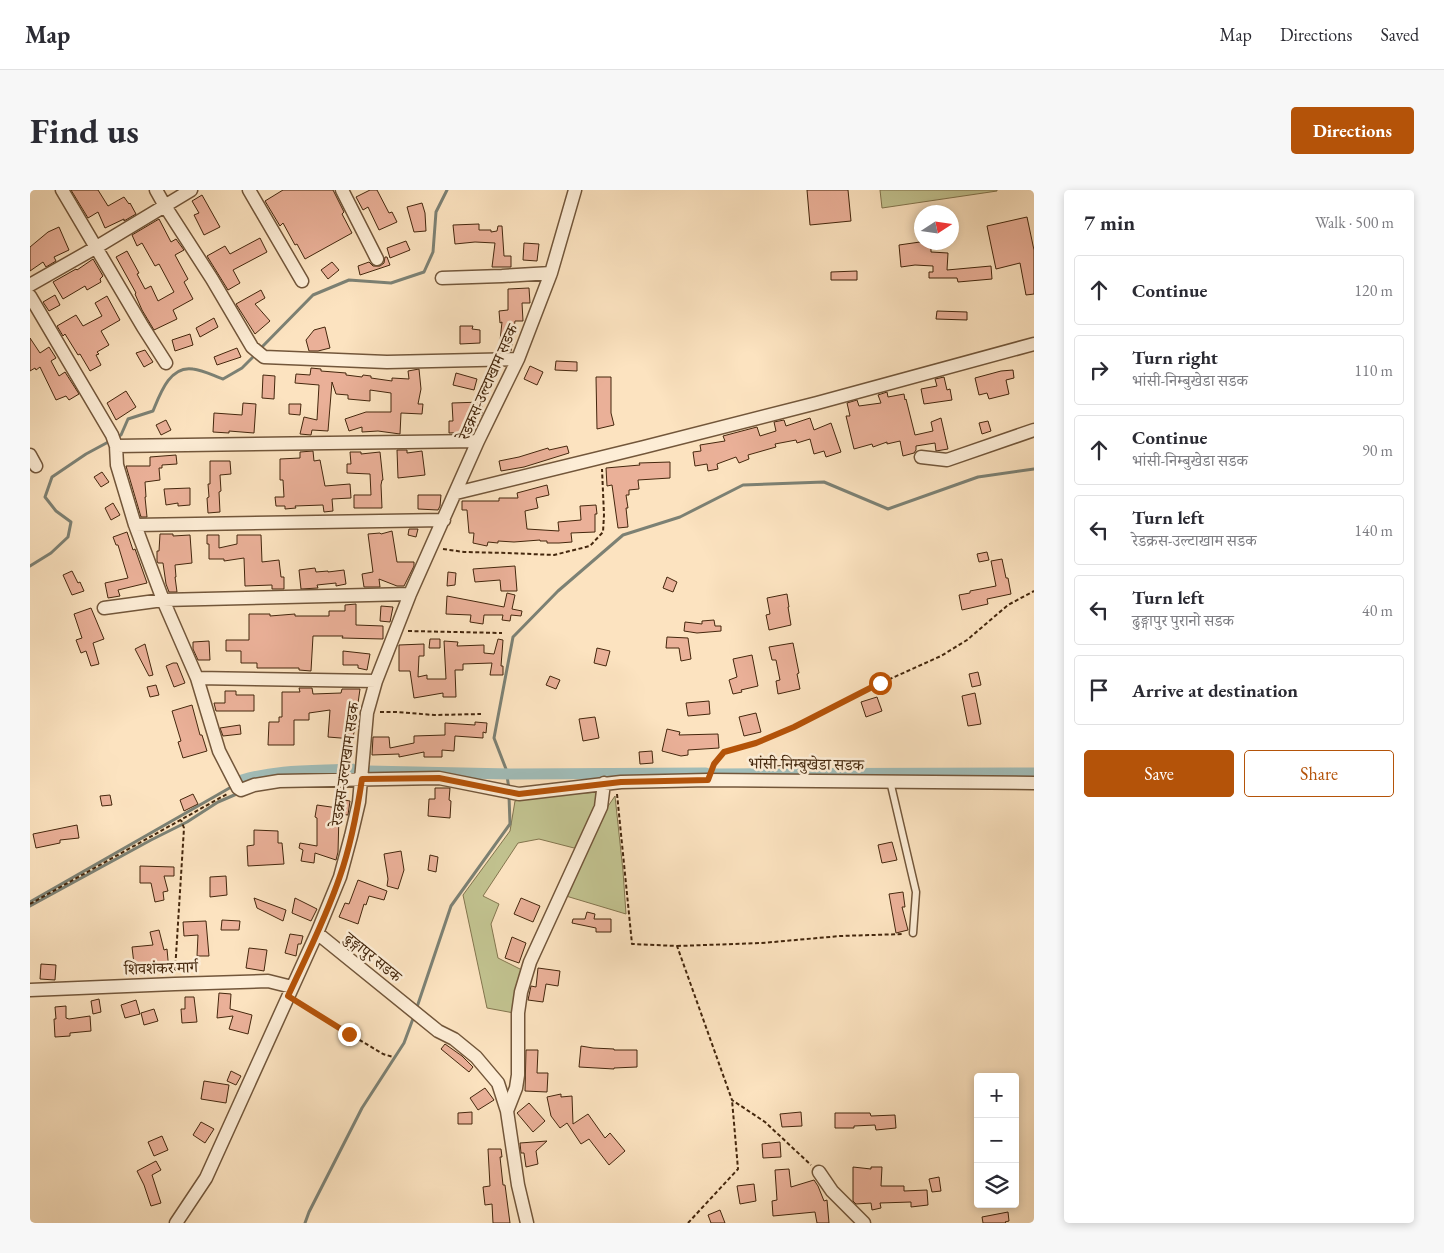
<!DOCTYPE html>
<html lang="en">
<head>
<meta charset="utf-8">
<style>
  :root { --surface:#fff; --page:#f7f7f7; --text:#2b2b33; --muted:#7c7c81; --line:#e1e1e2; --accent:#b45309 }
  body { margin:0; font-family:"EB Garamond","Noto Serif Devanagari",serif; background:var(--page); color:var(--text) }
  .controls { position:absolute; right:15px; bottom:15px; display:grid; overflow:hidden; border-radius:5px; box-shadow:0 2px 8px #0003 }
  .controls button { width:45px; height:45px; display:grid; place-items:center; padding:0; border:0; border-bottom:1px solid var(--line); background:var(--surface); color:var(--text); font:25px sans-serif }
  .compass { position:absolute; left:884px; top:15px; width:45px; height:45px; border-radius:50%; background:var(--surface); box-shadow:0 2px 8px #0003; rotate:78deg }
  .stop { position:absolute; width:15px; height:15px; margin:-11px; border:4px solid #b45309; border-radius:50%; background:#fff }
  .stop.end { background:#b45309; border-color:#fff; box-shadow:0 1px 5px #0008 }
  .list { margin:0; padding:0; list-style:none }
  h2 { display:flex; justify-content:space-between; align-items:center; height:65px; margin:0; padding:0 20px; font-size:21px }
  h2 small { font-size:16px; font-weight:400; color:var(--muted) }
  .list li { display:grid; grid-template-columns:32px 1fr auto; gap:15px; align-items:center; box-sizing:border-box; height:70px; margin:0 10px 10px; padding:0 10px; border:1px solid var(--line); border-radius:5px }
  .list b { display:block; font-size:19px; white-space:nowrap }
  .list p { margin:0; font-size:16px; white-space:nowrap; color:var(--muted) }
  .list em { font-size:16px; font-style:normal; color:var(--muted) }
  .actions { display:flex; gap:10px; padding:15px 20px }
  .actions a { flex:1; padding:11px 0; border:1px solid var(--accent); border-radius:5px; text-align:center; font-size:18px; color:var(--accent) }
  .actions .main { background:var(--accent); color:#fff }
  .icon { flex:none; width:28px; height:28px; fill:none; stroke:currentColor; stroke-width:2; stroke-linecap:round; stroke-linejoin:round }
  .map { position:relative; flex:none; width:1004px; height:1033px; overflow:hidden; border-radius:5px }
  header { display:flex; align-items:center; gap:30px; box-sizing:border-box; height:70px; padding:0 25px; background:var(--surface); border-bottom:1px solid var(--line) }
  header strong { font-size:24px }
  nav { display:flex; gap:28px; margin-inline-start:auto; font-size:18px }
  .intro { display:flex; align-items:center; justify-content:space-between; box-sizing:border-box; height:120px; padding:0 30px }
  h1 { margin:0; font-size:35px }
  .button { padding:12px 22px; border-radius:5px; background:var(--accent); color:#fff; font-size:18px; font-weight:700 }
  main { display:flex; gap:30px; padding:0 30px }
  aside { flex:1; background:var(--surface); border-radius:5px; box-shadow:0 2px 8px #0003 }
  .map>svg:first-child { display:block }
  .green { fill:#c2c390; stroke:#83754e }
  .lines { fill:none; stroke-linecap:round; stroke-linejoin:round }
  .stream { stroke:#7c8174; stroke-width:3 }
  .canal { stroke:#a1bdb9; stroke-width:11 }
  .building { fill:#eab098; stroke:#44270d }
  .service-casing { stroke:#72563a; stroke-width:9 }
  .minor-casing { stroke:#72563a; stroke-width:15 }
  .path { stroke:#44270d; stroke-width:2; stroke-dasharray:4 2.5; stroke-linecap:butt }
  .service { stroke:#fdedd6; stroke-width:6 }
  .minor { stroke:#fdedd6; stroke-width:12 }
  .route { stroke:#b45309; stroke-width:6 }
  .labels { text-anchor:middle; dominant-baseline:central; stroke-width:5; stroke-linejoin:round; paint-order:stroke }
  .street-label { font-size:16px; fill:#44270d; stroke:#fdedd6 }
</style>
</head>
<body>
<header>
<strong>Map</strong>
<nav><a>Map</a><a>Directions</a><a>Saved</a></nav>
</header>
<div class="intro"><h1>Find us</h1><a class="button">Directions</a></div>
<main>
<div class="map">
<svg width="1004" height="1033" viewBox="0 0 1004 1033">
  <rect width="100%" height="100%" fill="#fce3c0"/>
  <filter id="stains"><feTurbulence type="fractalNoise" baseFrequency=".004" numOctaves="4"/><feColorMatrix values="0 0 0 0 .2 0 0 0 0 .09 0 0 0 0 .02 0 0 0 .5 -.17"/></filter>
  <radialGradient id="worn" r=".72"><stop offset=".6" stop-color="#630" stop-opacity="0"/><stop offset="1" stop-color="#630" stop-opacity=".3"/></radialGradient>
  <path class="green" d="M850 0H967V1L852 18Z
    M570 602 548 659 509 649 488 653 453 706 469 714 461 734 468 768 492 780 484 823 457 818 433 705 480 641 485 611 512 606Z
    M585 606 593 681 596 724 536 706 568 631Z"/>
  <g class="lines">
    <path class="stream" d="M229 160 283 105 319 90 361 93 394 82 403 62 406 22 417 0
      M87 247 91 245 98 229 123 221C130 204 140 175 163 179 173 180 184 186 193 189L212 178 225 165
      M0 376 21 363 38 347 41 332 26 321 15 307 22 287 56 264 82 250
      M479 599 476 579 464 548 483 447 528 401 593 345 650 327 713 295 794 292 858 319 948 287 1004 279
      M0 712 203 596
      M0 716 121 650 157 632 188 612 209 603
      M386 820 421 716 480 634 479 606
      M275 1033 279 1022 332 918 374 853 384 826"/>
    <path class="canal" d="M338 581 483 584 676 583
      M684 584 1004 583
      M212 590C248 579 284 581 322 579"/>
  </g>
  <path class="building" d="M41 0H68L78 16 94 7 99 14 100 13 106 24 94 31V29L75 38 68 22 58 28Z
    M253 0H303L314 22 312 24 322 43 275 69 267 54 265 55 253 33 250 36 235 11Z
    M340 0H347L359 23 362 22 367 32 349 40 338 17 333 20 326 7Z
    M777 0H818L821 31 780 35Z
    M172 5 190 37 174 45 164 25 169 23 162 11Z
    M392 13 395 23 396 41 384 42 377 17Z
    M997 27 1004 60V104L996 105 990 73 966 79 957 36Z
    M129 29 141 52 146 49 154 60 145 65 158 89 154 92 163 109 143 120 147 129 124 140 112 120 105 104 106 103 86 67 97 61 109 83 107 84 115 99 121 96 128 111 144 102 129 74 125 76 112 53 107 56 102 45Z
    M449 34V40H461V42L467 41 468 36H472L474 66H481V77H462L465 53 445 52 425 54 423 35Z
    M29 37 39 60 24 67 26 71 16 77 13 72 0 81V57L18 42Z
    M230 48 237 62 203 80 210 93 198 100 177 66 195 56 200 64Z
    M376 51 380 60 360 68 357 58Z
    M890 52H901V62L918 63 917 80 961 76 962 89 928 92 927 88H899V82H903V76L885 75 871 77 869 55Z
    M494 53 509 54 507 71 493 70Z
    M355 67H357L360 75 330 85 328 76 339 72 343 76H350L354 73Z
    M63 69 73 86 70 89 71 92 57 100 55 96 33 109 23 92 46 79 47 80Z
    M302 72 309 80 298 89 291 80Z
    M827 81V90H801V82Z
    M499 98 500 113H492L493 131H485L481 161 469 160 472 132 470 133 469 121 478 120V99Z
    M231 100 235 108 225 114 240 131 225 144 206 114Z
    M25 105 30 115 19 121 13 112Z
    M77 106 90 130 71 141 79 155 67 162 69 164 66 165 71 175 60 181 50 164 48 165 35 144 33 146 27 136 46 125 53 136 72 126 65 113Z
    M907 121 937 122V130L906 129Z
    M184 128 188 137 170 147 166 138Z
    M430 136H443L442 139 450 140V153L430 154Z
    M295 137 300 158 288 161H279L276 150 284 140Z
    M160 144 163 155 145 161 142 150Z
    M0 148 10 163 19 157 26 168 21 171 29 186 35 182 49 204 39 210 36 206 26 210 10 177 6 180 5 178 0 181Z
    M207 158 211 167 187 175 184 167Z
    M115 160 123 172 114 177 106 163Z
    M526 171 547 172V181L525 180Z
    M500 176 513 182 507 195 494 189Z
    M281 178 291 179V181L316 183V185L332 187 333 185 341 186V188L362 191V188L379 189 378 181 389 179 391 199 388 214H393L392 224 371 223 370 244 348 241 332 242V237L319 241 315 229 336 222H361V203L340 200V211L318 209V205L306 204 302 192 298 241 282 240 281 245 270 244 274 227 287 230 289 195 265 193 266 184 280 185Z
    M983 180 984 188 976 190 979 204 959 209 957 203 949 205 945 188 971 181Z
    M426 183 447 189 444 200 423 195Z
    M233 185 245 186 244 209 232 208Z
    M566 187H581V223L584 235 567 239Z
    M914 187 917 200 920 199 922 210 894 214 891 199 907 196 905 189Z
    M96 201 106 217 86 230 77 213Z
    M857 202 858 207 874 204 875 210 876 209 885 245 903 241 901 232 911 228 918 259 906 261 905 253 886 256V260L884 263 873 266 870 251 857 254V252L843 257 842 254 824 259 816 226H820L817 213 827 210 829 216 851 213 848 205Z
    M452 212V225H441L442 242 419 243V231H423L422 213Z
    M213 213 226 214 224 243 199 241V243L183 242 184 223 212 225Z
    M259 214H271L270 225 259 224Z
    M780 228 784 240 801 233 811 262 796 267 794 261 784 264 780 249 767 253 766 250 745 254 746 257 718 265 719 269 709 273 706 267 687 274 688 279 678 281 677 274 665 276 663 262 671 261 670 255 695 251 693 246 727 237 730 246 746 241 744 232 754 230 756 236Z
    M136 230 141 240 131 245 126 235Z
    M958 231 961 241 952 244 949 233Z
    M537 256 539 263 494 277 471 281 469 271 489 267 518 258 519 260Z
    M367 260H377V263L392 261 395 285 368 288Z
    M283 261 284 271 290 270 295 296 320 294 321 308 302 309 303 321 294 322 293 315 265 316 266 318 255 319V316H246L245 307H254L253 290H250V269L270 268V262Z
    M320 262H331V264L350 262 353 290H352L351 295 352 318H324V305H341L340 284 317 283V274H321Z
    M146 265 147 274 132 275V278H129L130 290 115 292 116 307H115L117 327H111L96 276H120V267Z
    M180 271H200L201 284 190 285 191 301 189 302 190 322 178 323 177 308 179 307 178 294H180Z
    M640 272V288L608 290 609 299 599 300V305H596L598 318H596L598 337 588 338 582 295 577 296 576 278 610 275 609 273Z
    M72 282 79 292 71 297 64 287Z
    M517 295 519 305 506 308 508 318 495 321 497 339 529 341 528 332 551 330 550 316 566 315 567 324H565V342L541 343 542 352 529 353H517V351H510V350L484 352 468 351V353L458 352 457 356 443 353 444 343H439L437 320H432V311H469V308H488L487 303Z
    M160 298V315L148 316V313L136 315 134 299Z
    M388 305H411L410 316 408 320 388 319Z
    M83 313 90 325 81 330 75 318Z
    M379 339H388L386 347 378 345Z
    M362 341 367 372H384V376L374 396H367L349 389 350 397H334L332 384 343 382 338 344 350 343 351 344Z
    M97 342 103 360 105 359 117 393 88 400 90 406 78 408 75 393 98 388 88 355H86L83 347Z
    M130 344H143V346L160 345 162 373 145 375 146 387H145L147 402H139L136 394 133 373H128L127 371V361H129Z
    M177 345H189V358L207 354V345H231L232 372 249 370 251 387H254V399H242V395L215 396 214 368 194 371V369H179V354H177Z
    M957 362 959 370 949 372 947 364Z
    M972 369 976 388H978L981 404 957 409 958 414 932 420 929 405 940 403V401L966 396 961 371Z
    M485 376 487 401H471L470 390 445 392 443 379Z
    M285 378 286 382 298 381V382L314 380 316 394 306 396V393L287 395 288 398 271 399 269 380Z
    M42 381 48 393 50 392 54 401 42 405 33 385Z
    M418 382 426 383 425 395 417 396Z
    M637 387 647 392 643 402 633 398Z
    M477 403 485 405 482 419 492 421 491 426 481 425 480 431 472 430 473 425H454L453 434 440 432 441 425 416 424 417 406 474 417Z
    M757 404 759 417H758L761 435 739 440 736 425 740 424 737 408Z
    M326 414V435L353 436V449L312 448 313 446H283L281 481 269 480V478H227V473H211V461H196V450H219V424H240V426L265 424V426H299V421H315V415Z
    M351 416 363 417 360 432 350 431Z
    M61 418 74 449 63 453 69 474 61 476 56 461 51 463 46 450 52 448 44 424Z
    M684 430 685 436H691V441L667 443 654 441 655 432 672 434V431Z
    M637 447 658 448 661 469 651 471 649 458H636Z
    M400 449H410V458H399Z
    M468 449 473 450 471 476H473V485H460L462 473 433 474V480H425L426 507H413V503L384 508 380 481H369V455L394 454V466H389L388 487 397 485V489H416L414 451 428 452 427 456 454 455V463L464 464Z
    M179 451 180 470H168L163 459V452Z
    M763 453 769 483 767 484 770 499 748 504 746 491 750 490 746 470H742L739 457Z
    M115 454 123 485 119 486 105 459Z
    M567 458 580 461 576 476 564 473Z
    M313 461 340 464 337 480 328 478V475H313Z
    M722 465 728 496 711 500 712 502 703 504 699 490 707 487 703 469Z
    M143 473H147L155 493 144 497 136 476Z
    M948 482 951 495 942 497 939 484Z
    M520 486 530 490 526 499 516 495Z
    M126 495 129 505 120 507 117 497Z
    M269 498H282L283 504 311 503 312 499H330L323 549 298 547 300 520 279 523V530H264V555H238L239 532H249V527H252V502H270Z
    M195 501H206V505H224V521H186L184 513H195Z
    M945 503 951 534 938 536 932 506Z
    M847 507 852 521 836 527 831 512Z
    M679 511 680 524 658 526 656 513Z
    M162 515 170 545H172L177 561 153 568 148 552 151 551 142 521Z
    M726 523 731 542 714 546 709 527Z
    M565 527 569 548 553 551 549 529Z
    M445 532 457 533 456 543 453 542V548L425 546 424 561 412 560V567H394V562L369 567V564L342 565 343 547H359L360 558 384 553V546L415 545V533L445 535Z
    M210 535 211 544 193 546 190 538Z
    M637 539 650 542 649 545 688 544 689 558 658 560V565L651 566 632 561Z
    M622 561 623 573 610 574 609 562Z
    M405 598H420L419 610 421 611 420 628 398 626 399 609H405Z
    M163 604 168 614 154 621 150 610Z
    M80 605 82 615 72 616 70 606Z
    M309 609 320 611 318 625 309 624 308 662 306 670 285 663 284 673 271 671 273 660 269 658 270 653 287 656V628L285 627 287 615 308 618Z
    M47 635 49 648 30 650V653L6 658 3 644Z
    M224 640 248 641V653H252L254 674 218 676 217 656 224 655Z
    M862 652 867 670 852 673 848 655Z
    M371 661 374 680 368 699 357 696 358 689 354 664Z
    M400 665 408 667 406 682 398 680Z
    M110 676 144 677V686H134L138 701 133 702 134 710 125 712 121 693H110Z
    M196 686 197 705 180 707V687Z
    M328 690 357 701 354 710 339 706 336 715 334 714 328 734 309 727 315 713 319 714Z
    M873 702 875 717H872L878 740 866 743 859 704Z
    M224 708 256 720 253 731 227 718Z
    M265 708 287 719 281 731 262 723Z
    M491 708 510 716 503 732 484 724Z
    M557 722 565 724 564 729H581V742H566V738L542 733 543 729H555Z
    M192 730 210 731 209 740H191Z
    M176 731 179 766H167L168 745 154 746 153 732Z
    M129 740 134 760 137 759 139 781 125 782 124 772 104 774 102 757 123 755 120 742Z
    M260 744 273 746 271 754H268L266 766 255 763Z
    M482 747 496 753 489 773 475 768Z
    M219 758 237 760 234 781 216 778Z
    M11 774 26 775 25 790 10 789Z
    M508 778 530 781 528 796 516 794 513 812 498 810 501 796 506 797Z
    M189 803 201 804 200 819 222 825 218 844 199 839 203 826 187 828Z
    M155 807H164L167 832 152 833 151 819H155Z
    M69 809 71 822 63 824 61 811Z
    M106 810 110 824 95 828 91 815Z
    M36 816V828L39 829 60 826 61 841 40 843V846L25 847 24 829H26L25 817Z
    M124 819 128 831 114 835 111 823Z
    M415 854 432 866 443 877 439 882 411 859Z
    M551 856 563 858 584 859V860H607V877L584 878V879L549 877Z
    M496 860H508L507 883H518L517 902 495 901Z
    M201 881 211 886 206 895 197 891Z
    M174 891 199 895 196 913 171 909Z
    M455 898 464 910 448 920 440 908Z
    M531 904V907L542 906 543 934 558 924 575 948 580 943 595 961 579 975 559 949 551 954 537 933 530 938 521 926 517 907Z
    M499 913 515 931 503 942 487 923Z
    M442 922V934H428V923Z
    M771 922 772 936 752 937 750 924Z
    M805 923H840L841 926 865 925 866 938 846 940 845 935 824 936V938H805Z
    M171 932 184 939 175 953 163 945Z
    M132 946 138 960 124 966 118 952Z
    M517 951 506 961 508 974 496 977 494 963H491L490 953Z
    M750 952 751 967 733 968 732 954Z
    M458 959H471L472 967H470L473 995H475L480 1033H463L462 1014 455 1015 453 997 460 996Z
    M126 971 131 980 122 985 131 1013 121 1016 114 995 107 981Z
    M823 977 841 979V977H852L851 996H874V1001L897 1000 898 1015 881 1017V1012L850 1013 851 1018 842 1020 841 1013 826 1014 823 1011Z
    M759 979 761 997 784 990 788 996 794 1011 797 1010 799 1033H787L785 1022 743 1026 742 1011 747 1010 745 980Z
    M909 987 911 1001 902 1002 899 989Z
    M724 994 726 1011 710 1014 707 996Z
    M690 1020 695 1033H681L678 1025Z
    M978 1022 979 1031 975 1032 976 1033H953L952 1027Z"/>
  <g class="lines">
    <defs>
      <path id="service" d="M860 591 886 702 883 743"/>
      <path id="minor" d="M32 0 113 137 136 173
        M126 0 135 16 182 89 222 157 234 167 357 172 488 169
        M219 0 272 91
        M312 0 347 69
        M412 88 472 86 521 83
        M0 95 65 58 161 0
        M0 106 82 245 86 256 87 275 105 335 133 410 167 488 189 561 208 598 211 600 224 595 249 591 409 588 489 604 591 592 678 590 1004 593
        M86 256 448 251
        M0 265 6 276
        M891 267 917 270 1004 240
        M426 303 614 257 787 213 1004 154
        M105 335 414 330
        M74 418 133 410 380 404
        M167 488 346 491
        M287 743 408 841 424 849 446 867 468 893 477 921 488 995 497 1033
        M0 800 145 794 238 791 262 797
        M477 921 486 898 488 885V823L491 802 500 772 571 617 574 593
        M789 982 802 1001 834 1033
        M146 1033 176 988 287 743 310 687 321 646 329 612 337 523 346 491 380 404 448 251 488 169 521 83 545 0"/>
    </defs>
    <use href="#service" class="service-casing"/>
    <use href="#minor" class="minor-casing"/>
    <path class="path" d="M413 359 434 362 477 363 524 365 560 356 573 342 574 325 572 279
      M378 441 472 443
      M350 522H366L404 525 451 524
      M682 579 684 574 694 562 726 553 765 537 851 493 911 466 937 450 978 415 1004 401
      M587 604 602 754 647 756 702 910 735 932 781 975
      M0 714 197 604
      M647 756 732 753 810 746 874 744
      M145 781 154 638 151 630
      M268 813 353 864 363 867
      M658 1033 708 979 702 910"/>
    <use href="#service" class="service"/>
    <use href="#minor" class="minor"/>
  </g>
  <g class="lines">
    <path class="route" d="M319 844 258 806C276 767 296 728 310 686 321 655 327 622 332 589L409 588 489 604 591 592 678 590 684 574 694 562 726 553 764 537 850 493"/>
  </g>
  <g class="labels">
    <g class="street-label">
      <text transform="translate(458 192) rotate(-66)">रेडक्रस-उल्टाखाम सडक</text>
      <text transform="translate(315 574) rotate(-82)">रेडक्रस-उल्टाखाम सडक</text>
      <text transform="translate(776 574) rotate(1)">भांसी-निम्बुखेडा सडक</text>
      <text transform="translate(343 767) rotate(39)">ढुङ्गापुर सडक</text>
      <text transform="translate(131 778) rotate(-2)">शिवशंकर मार्ग</text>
    </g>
  </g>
  <rect width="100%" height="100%" filter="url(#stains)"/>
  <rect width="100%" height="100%" fill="url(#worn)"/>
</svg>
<div class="controls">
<button>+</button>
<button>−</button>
<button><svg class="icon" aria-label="layers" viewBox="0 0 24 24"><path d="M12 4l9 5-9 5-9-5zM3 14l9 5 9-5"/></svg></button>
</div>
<svg class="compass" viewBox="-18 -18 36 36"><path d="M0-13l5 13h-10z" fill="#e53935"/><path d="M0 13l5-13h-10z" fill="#7c7c81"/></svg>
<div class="stop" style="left:850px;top:493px"></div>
<div class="stop end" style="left:319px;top:844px"></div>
</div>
<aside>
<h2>7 min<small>Walk · 500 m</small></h2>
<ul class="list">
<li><svg class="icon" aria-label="ahead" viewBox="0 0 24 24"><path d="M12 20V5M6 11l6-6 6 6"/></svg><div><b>Continue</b></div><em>120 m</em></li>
<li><svg class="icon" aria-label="right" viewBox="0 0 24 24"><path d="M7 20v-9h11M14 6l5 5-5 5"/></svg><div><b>Turn right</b><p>भांसी-निम्बुखेडा सडक</p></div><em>110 m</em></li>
<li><svg class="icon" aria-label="ahead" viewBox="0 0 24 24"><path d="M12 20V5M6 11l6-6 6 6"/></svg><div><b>Continue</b><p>भांसी-निम्बुखेडा सडक</p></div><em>90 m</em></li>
<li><svg class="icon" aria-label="left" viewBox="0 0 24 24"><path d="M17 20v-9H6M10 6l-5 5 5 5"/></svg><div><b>Turn left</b><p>रेडक्रस-उल्टाखाम सडक</p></div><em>140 m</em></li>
<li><svg class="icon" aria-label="left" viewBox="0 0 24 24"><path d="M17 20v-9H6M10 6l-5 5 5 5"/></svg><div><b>Turn left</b><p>ढुङ्गापुर पुरानो सडक</p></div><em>40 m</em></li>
<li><svg class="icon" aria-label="arrive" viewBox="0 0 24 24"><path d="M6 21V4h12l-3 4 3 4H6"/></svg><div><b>Arrive at destination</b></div></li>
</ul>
<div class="actions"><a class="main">Save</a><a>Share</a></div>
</aside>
</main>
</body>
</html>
